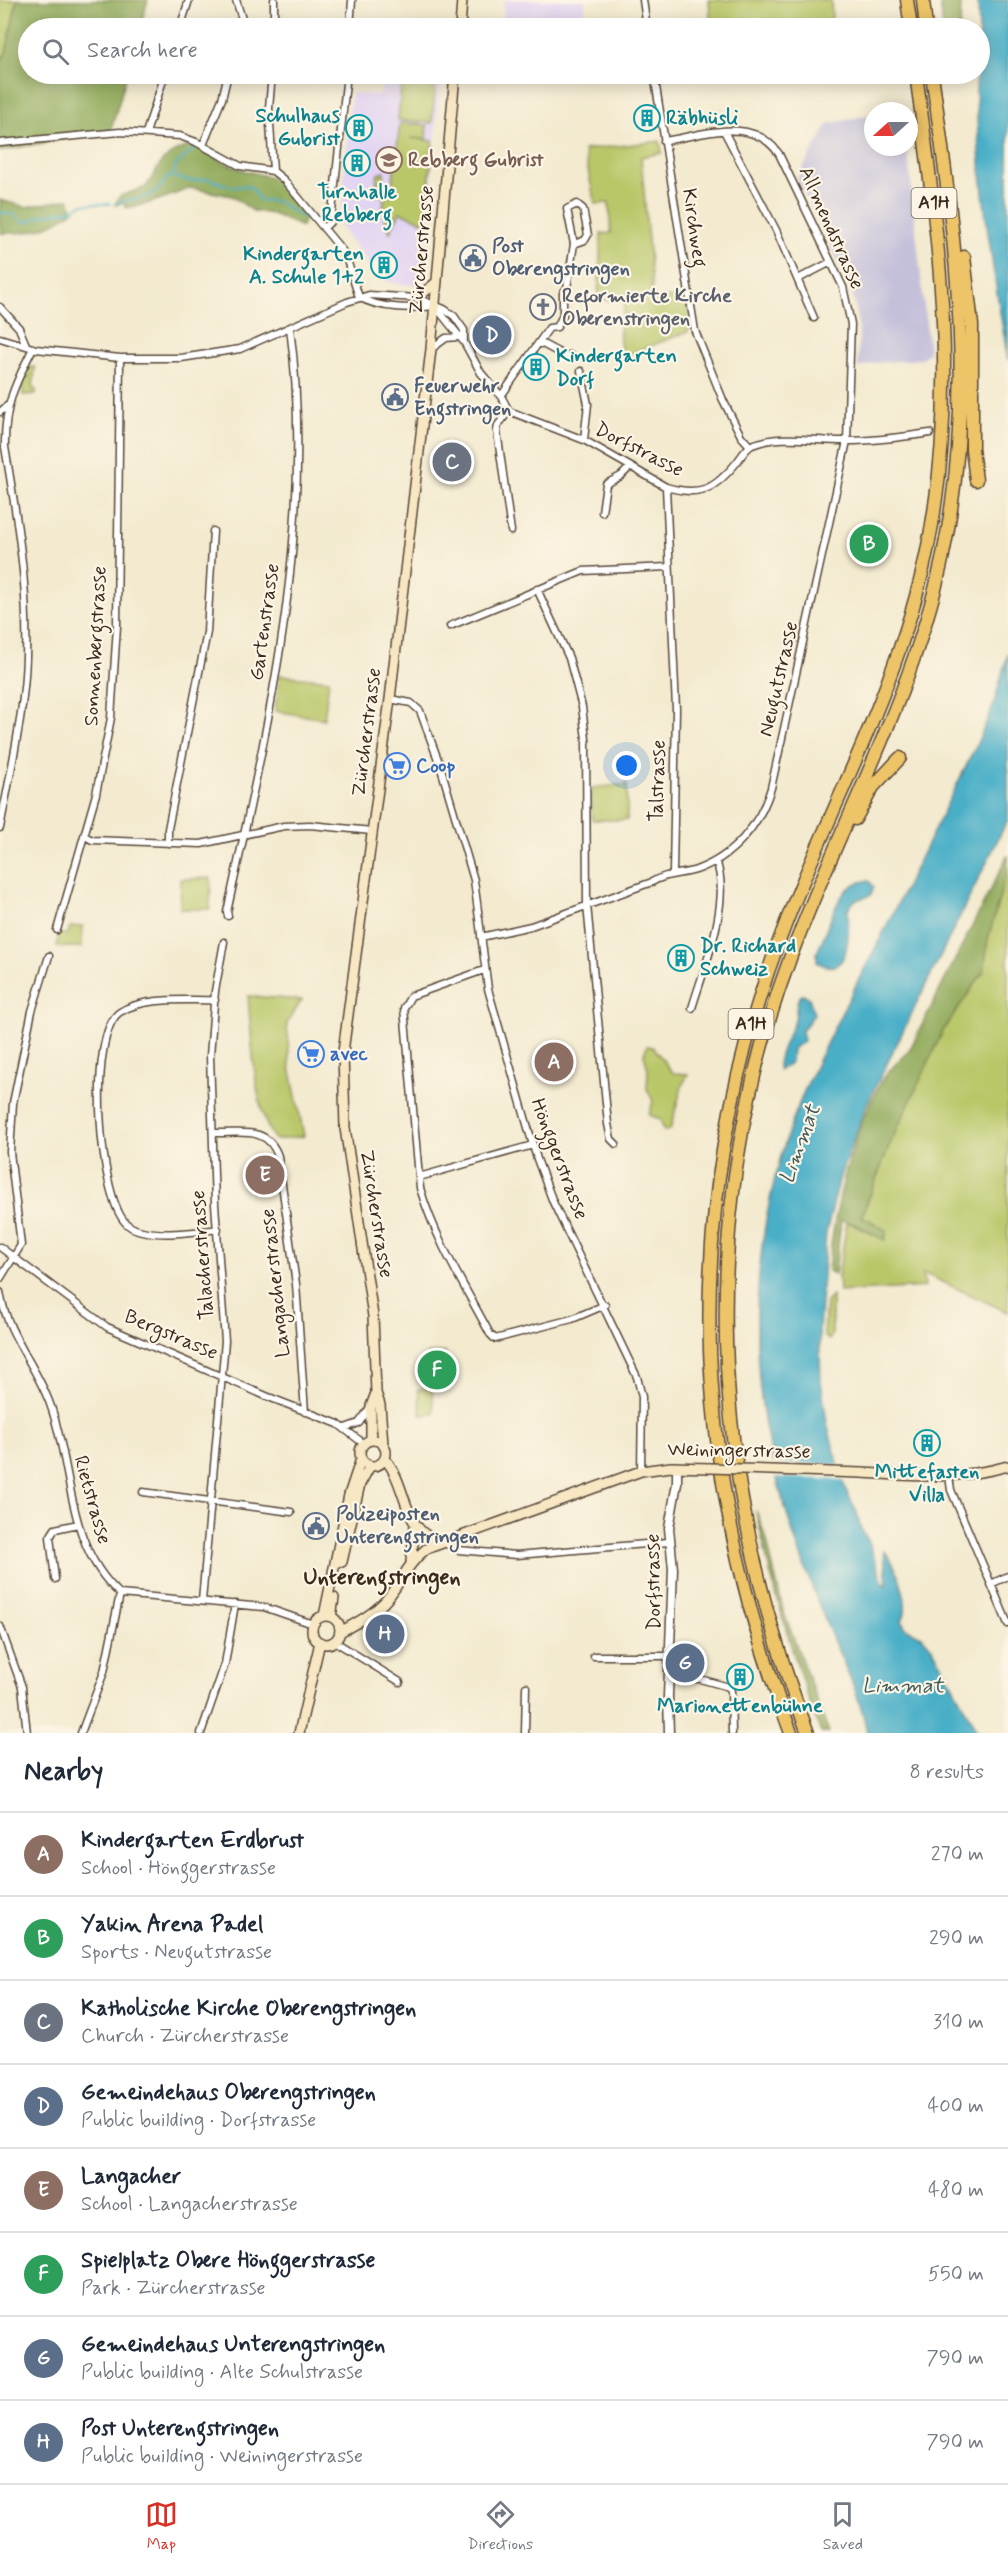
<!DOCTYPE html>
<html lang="en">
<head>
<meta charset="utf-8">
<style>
  :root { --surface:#fff; --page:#f6f6f7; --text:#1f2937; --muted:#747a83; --line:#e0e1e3; --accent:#d93025 }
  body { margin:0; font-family:Mynerve,sans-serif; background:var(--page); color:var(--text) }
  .compass { position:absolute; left:864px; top:102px; width:54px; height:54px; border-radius:50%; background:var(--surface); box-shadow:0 3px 15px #0003; rotate:249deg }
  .you { position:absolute; left:627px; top:766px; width:21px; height:21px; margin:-15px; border:4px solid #fff; border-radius:50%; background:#1a73e8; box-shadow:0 0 0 9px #1a73e833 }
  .badge { display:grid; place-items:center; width:39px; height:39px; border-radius:50%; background:var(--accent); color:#fff; font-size:20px; font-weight:700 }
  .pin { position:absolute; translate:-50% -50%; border:3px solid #fff; box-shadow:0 2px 6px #0006 }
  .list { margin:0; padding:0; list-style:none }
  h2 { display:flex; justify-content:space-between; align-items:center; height:78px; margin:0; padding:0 24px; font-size:26px }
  h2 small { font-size:20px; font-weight:400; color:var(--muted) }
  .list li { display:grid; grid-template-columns:39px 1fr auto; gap:18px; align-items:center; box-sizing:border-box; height:84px; padding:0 24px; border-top:2px solid var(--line) }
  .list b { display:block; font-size:22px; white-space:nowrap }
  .list p { margin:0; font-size:20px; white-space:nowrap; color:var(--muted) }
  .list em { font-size:20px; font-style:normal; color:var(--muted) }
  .icon { flex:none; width:33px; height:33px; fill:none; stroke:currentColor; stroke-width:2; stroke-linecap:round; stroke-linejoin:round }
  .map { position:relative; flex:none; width:1008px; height:1733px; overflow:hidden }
  .search { position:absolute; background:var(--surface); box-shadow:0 3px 15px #0003; left:18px; right:18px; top:18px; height:66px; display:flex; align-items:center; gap:15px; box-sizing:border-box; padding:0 21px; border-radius:33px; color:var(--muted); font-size:22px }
  .sheet { height:750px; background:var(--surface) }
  nav { display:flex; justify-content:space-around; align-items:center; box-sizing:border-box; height:84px; border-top:2px solid var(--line); background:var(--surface); font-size:16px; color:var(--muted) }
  nav a { display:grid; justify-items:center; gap:3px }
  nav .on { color:var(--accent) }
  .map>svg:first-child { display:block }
  .built { fill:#e2d4f3 }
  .industrial { fill:#c5c0da }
  .green { fill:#bac769; stroke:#7a7844; stroke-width:1.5 }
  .forest { fill:#93ac5d; stroke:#676b3e; stroke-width:1.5 }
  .water { fill:#48afc7; stroke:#426c72; stroke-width:1.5 }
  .pier { fill:#f3eacf }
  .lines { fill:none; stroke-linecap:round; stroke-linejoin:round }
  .stream { stroke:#48afc7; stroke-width:2 }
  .minor-casing { stroke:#574739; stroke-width:9 }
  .tertiary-casing { stroke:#574739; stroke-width:11 }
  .secondary-casing { stroke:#574739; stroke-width:12 }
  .motorway-casing { stroke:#574739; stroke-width:15 }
  .minor { stroke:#fff; stroke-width:6 }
  .tertiary { stroke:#fff; stroke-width:8 }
  .secondary { stroke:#f8e7c3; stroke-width:9 }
  .motorway { stroke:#eec469; stroke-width:12 }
  .secondary-bridge-casing { stroke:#574739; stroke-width:12; stroke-linecap:butt }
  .secondary-bridge { stroke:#f8e7c3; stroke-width:9 }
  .labels { text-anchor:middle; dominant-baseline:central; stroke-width:4.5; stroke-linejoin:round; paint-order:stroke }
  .shield { fill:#fcf5e5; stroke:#75675a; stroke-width:1.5 }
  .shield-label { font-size:18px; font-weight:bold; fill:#3b2a1e }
  .culture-label { font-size:20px; font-weight:bold; fill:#0d838f; stroke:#fcf5e5; text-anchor:start }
  .education-label { font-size:20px; font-weight:bold; fill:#785e54; stroke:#fcf5e5; text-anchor:start }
  .street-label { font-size:20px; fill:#3b2a1e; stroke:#fcf5e5 }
  .service-label { font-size:20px; font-weight:bold; fill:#4e5e75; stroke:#fcf5e5; text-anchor:start }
  .worship-label { font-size:20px; font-weight:bold; fill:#5b616d; stroke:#fcf5e5; text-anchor:start }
  .shop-label { font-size:20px; font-weight:bold; fill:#366cbe; stroke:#fcf5e5; text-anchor:start }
  .water-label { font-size:21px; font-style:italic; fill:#405959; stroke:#fcf5e5 }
  .quarter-label { font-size:22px; font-weight:bold; fill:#3b2a1e; stroke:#fcf5e5 }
</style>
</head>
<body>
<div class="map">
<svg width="1008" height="1733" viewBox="0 0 1008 1733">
  <rect width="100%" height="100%" fill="#fcf5e5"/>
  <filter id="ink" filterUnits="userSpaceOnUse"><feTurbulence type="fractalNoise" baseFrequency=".0167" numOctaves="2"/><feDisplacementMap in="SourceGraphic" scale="12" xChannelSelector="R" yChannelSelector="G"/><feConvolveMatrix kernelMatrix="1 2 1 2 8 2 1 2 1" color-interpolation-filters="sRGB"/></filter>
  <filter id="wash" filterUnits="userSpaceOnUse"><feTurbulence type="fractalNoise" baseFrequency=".008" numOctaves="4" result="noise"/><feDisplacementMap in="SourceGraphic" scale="24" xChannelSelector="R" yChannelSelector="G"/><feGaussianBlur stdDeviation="1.35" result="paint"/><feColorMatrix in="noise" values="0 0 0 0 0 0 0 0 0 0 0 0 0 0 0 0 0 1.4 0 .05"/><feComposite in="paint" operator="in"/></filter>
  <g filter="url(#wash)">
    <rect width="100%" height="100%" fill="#f3eacf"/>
    <path class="built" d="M504 0H585V26L583 28H503Z
      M383 74 441 77 422 280 417 285 389 283 373 269 340 226 351 93 381 95Z"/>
    <path class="industrial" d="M873 114V147H907L929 352 921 359 875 363 858 368 859 329 852 290 797 179 828 124Z"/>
    <path class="green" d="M0 0H17L6 53 0 62Z
      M709 0H831L832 21 745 28H711Z
      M402 75 436 78 432 123 398 120Z
      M400 123 427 125 426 139 410 138 433 141 426 223 400 212 390 232 384 214 388 210 383 208 384 199 381 194 374 196 378 174 384 171V196L391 195Z
      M660 141 662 153 641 157 653 299 686 296 691 327 687 332 624 356C615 337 622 322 625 302L598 299 601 234 611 233 609 203 595 204 584 150Z
      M29 367H35L33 389 36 390V394L23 395 21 381 28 377Z
      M280 675 329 680 324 719 275 711Z
      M627 784V820H592V788Z
      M1008 869V1312L923 1273 925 1287 839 1292 838 1277 847 1222 885 1240 887 1231 862 1216 889 1146 944 1028Z
      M211 878 210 909H180L181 879Z
      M83 926 82 947H57L58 934H68L70 927Z
      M248 996 302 1000 287 1023 290 1067 304 1136 276 1140C254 1119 251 1029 248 996Z
      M647 1046 653 1047 673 1073 688 1074 682 1086 670 1130 664 1131 660 1119 649 1115 653 1101 647 1089 648 1070 644 1054Z
      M832 1296V1334L829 1340 824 1336 826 1302Z
      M445 1353V1387L432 1389 434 1414 421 1415 418 1389 430 1387 428 1354Z"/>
    <path class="forest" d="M17 0H148L140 28H28V74H127L111 130 0 151V62L6 53Z
      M940 0H961L960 28H943Z
      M195 144C207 151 218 161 232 166 265 180 266 167 294 198L293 200 305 216 302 227 273 214 253 211 232 196 191 188 150 203 127 208 123 203 115 205 120 196 146 187 163 160 178 150Z
      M69 199 73 211C48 229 32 234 0 233V200L26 207Z
      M1008 855V867L988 939 984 971 944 1029 889 1146 862 1216 887 1231 884 1240 857 1225 841 1220 835 1274 828 1271C834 1212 851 1129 884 1078 890 1068 901 1060 909 1051Z
      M756 1511 767 1541 783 1610 829 1733H821C794 1661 772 1587 756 1511Z"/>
    <path class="water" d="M978 0H1008V360C992 264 976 172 976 74H980Z
      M1008 653V819L866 1106 841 1173 826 1233 819 1330 821 1381 827 1424 845 1488 857 1513 861 1529 868 1540 883 1583 887 1585 884 1551C896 1561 912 1606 902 1620L905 1628 922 1636 933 1649 978 1733H867C859 1688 841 1661 825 1620 804 1568 785 1514 772 1459 743 1336 756 1202 806 1087 829 1035 856 985 882 935 914 872 944 809 976 746L993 706Z
      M869 881 874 887 871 895 854 901 848 909C849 928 852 982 817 962V952C830 928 836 880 869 881Z
      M804 994 809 998 814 1014 802 1031 804 1041 792 1049 791 1062 779 1070C774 1061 789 1033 794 1023 798 1012 793 999 804 994Z"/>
    <path class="pier" d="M770 1462 841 1465 846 1480 775 1477Z"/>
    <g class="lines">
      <path class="stream" d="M175 175V166L197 146
        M115 203C139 198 156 200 168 176L191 181 209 179 232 187 246 186 252 188 259 200 276 201 304 218
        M0 213 13 214 23 222H28L40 216 72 210 82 204H110"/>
    </g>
  </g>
  <g filter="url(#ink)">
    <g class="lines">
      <defs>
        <path id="minor" d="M236 0 242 19 239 28
          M274 0V28
          M643 0 647 28
          M180 28 189 0
          M350 28 352 0
          M272 74 269 108 273 171
          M654 74 695 331 723 400 741 436 750 446
          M724 131 776 230 814 318
          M146 133 165 74
          M0 143 120 132 180 136 196 142 240 166 273 171 284 180 345 254 359 297C380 309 411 309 434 306
          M203 145 222 99 228 74
          M325 227 331 221 347 74
          M798 279 831 262
          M435 306 464 342 481 373 501 396 509 411 584 440 666 487C701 497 715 489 737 462 741 457 746 448 752 445 780 433 818 442 848 441 875 441 903 437 930 433
          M0 307 19 328 26 345
          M0 338 36 349 120 358H181L240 349 347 302 369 295 417 298 444 309 454 316 464 330V342
          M539 342 565 356 570 355
          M431 349 446 338 458 337
          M581 371 588 404 584 440
          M501 396 549 328 557 327 563 315V293L567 288 574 244 567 209 577 204 583 209 588 235 585 240 574 244
          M509 411 498 425 497 431 511 531
          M0 412 7 406
          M666 487 676 709 673 874
          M602 512 606 484 621 476 630 467
          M537 589 569 658 582 707 586 739 587 905 608 1124 611 1139 616 1144
          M450 626 583 571 668 567
          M390 699 411 703 420 711 440 765 474 880 488 989 537 1159 553 1202 637 1377 642 1397 641 1471
          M0 828C8 785 18 741 23 697 33 614 19 529 5 447 4 406 15 384 33 348
          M85 836 92 840 201 844 284 826 310 825 372 831
          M168 843V829L207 632 213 531
          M228 916 227 912C269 722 316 523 290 328
          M57 930 96 794 111 718 117 626 120 358
          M481 937 531 926 652 882C667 873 680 875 696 870 733 857 760 825 771 788L847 441 851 324 843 287 779 154C753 115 703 135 664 141
          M484 970 411 996 404 1008 420 1188C435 1239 465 1287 490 1334L495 1339 572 1319 605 1305
          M215 1000C186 1001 145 996 120 1012 87 1033 98 1202 128 1225 146 1239 196 1232 218 1229
          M692 1008C704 968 732 901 716 861
          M213 1133C240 1134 267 1125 278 1156L296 1284 305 1412
          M419 1177 533 1145
          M0 1247 107 1327 266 1396 338 1424 363 1443
          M0 1279 21 1245 10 1152 13 1103 32 1011 49 956
          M0 1292C7 1335 36 1365 50 1404 74 1469 65 1544 120 1594L264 1607 313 1624
          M345 1428 359 1423 371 1406
          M949 1476 951 1490 1008 1624
          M143 1492 291 1512
          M445 1543 458 1550 517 1555 669 1542
          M55 1579 50 1537 55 1529 78 1524
          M991 1584 1008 1576
          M202 1601 225 1341 215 1204 210 1056 215 991 224 942
          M0 1626 22 1687 27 1733
          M334 1641 400 1682
          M594 1656H670
          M669 1677 700 1679 729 1687 731 1691 732 1733
          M81 1733 104 1672 120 1594
          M201 1733 225 1664 235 1604
          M525 1733 526 1687"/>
        <path id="tertiary" d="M669 1733 668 1696 673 1569 669 1528 677 1483V1467"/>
        <path id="secondary" d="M460 28 462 0
          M417 298 437 282
          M371 1439V1406L376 1393
          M360 1453a13 13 0 1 1 26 0a13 13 0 1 1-26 0Z
          M383 1444 380 1405 376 1393 373 1316 345 1128 343 1052 390 699 431 349 455 74
          M385 1459C409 1486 401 1534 443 1542
          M862 1473C912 1476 960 1480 1008 1466
          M411 1561 415 1525
          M342 1562 360 1484 370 1466
          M324 1616 349 1495 361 1459
          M312 1630a14 14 0 1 1 28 0a14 14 0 1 1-28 0Z
          M331 1617 334 1598
          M340 1632C357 1623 375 1613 387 1599 401 1582 408 1563 426 1549L641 1471 671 1467 710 1468
          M299 1733 320 1642"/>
        <path id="motorway" d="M907 0 911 28
          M923 0 926 28
          M964 257 972 325V449L976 480
          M855 819 873 787 900 758
          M791 1733C687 1459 679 1195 787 920 835 798 900 681 927 551 961 389 938 236 916 74
          M808 1733C709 1478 694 1211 792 953 841 822 912 698 942 560 978 391 955 241 932 74"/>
      </defs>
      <use href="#minor" class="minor-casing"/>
      <use href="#tertiary" class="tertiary-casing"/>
      <use href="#secondary" class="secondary-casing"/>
      <use href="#motorway" class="motorway-casing"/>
      <use href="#minor" class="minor"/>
      <use href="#tertiary" class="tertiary"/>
      <use href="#secondary" class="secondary"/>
      <use href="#motorway" class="motorway"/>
      <defs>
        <path id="secondary-bridge" d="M710 1468 862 1473"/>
      </defs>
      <use href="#secondary-bridge" class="secondary-bridge-casing"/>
      <use href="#secondary-bridge" class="secondary-bridge"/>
    </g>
  </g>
  <defs>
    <symbol id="building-ring" viewBox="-11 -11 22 22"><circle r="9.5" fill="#fcf5e5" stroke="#0f9aa8" stroke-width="1.5"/><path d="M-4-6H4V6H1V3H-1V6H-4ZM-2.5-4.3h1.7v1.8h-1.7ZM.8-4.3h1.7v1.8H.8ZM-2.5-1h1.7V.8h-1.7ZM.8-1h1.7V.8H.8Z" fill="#0f9aa8"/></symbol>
    <symbol id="school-ring" viewBox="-11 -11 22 22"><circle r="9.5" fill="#fcf5e5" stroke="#8d6e63" stroke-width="1.5"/><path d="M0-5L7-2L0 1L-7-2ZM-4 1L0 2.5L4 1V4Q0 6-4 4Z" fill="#8d6e63"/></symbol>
    <symbol id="civic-ring" viewBox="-11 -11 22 22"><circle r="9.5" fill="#fcf5e5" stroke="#5c6f8a" stroke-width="1.5"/><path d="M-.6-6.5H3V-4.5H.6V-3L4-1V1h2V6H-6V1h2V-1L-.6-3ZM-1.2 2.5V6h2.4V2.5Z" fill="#5c6f8a"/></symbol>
    <symbol id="church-ring" viewBox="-11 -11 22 22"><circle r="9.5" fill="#fcf5e5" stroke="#6b7280" stroke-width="1.5"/><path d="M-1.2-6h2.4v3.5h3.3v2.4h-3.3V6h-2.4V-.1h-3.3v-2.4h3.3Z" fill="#6b7280"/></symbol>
    <symbol id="supermarket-ring" viewBox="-11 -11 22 22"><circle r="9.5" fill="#fcf5e5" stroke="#3f7fe0" stroke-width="1.5"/><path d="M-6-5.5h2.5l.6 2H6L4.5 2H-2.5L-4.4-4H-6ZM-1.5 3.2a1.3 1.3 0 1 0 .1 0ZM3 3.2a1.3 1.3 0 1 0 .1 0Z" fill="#3f7fe0"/></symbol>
  </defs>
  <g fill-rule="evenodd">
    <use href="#building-ring" x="632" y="103" width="30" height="30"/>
    <use href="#building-ring" x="344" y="113" width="30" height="30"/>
    <use href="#school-ring" x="374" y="145" width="30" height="30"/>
    <use href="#building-ring" x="342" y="148" width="30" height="30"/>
    <use href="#civic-ring" x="458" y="243" width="30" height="30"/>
    <use href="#building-ring" x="369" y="250" width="30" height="30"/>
    <use href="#church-ring" x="528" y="292" width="30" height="30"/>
    <use href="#building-ring" x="521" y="352" width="30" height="30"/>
    <use href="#civic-ring" x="380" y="382" width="30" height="30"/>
    <use href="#supermarket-ring" x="382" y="751" width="30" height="30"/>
    <use href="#building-ring" x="666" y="943" width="30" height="30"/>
    <use href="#supermarket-ring" x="296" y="1039" width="30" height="30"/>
    <use href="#building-ring" x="912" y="1428" width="30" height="30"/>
    <use href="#civic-ring" x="301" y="1511" width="30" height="30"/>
    <use href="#building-ring" x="725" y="1662" width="30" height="30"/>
  </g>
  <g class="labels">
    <g class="shield">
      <rect x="911.5" y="188" width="45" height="30" rx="4.5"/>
      <rect x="728.5" y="1009" width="45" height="30" rx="4.5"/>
    </g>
    <g class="shield-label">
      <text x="934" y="203">A1H</text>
      <text x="751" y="1024">A1H</text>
    </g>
    <g class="culture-label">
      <text x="340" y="116" text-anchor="end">Schulhaus<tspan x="340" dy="23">Gubrist</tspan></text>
      <text x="666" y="118">Räbhüsli</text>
      <text x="357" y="192" text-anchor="middle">Turnhalle<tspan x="357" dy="23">Rebberg</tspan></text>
      <text x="364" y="254" text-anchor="end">Kindergarten<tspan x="364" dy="23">A. Schule 1+2</tspan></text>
      <text x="556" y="356">Kindergarten<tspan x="556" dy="23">Dorf</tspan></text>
      <text x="700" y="946">Dr. Richard<tspan x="700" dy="23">Schweiz</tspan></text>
      <text x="927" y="1472" text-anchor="middle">Mittefasten<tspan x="927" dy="23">Villa</tspan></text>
      <text x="740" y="1706" text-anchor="middle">Marionettenbühne</text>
    </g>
    <g class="education-label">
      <text x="408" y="160">Rebberg Gubrist</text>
    </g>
    <g class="street-label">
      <text transform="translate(694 228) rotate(82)">Kirchweg</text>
      <text transform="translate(831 228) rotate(66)">Allmendstrasse</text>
      <text transform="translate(422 250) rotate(-85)">Zürcherstrasse</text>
      <text transform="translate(639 450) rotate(27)">Dorfstrasse</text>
      <text transform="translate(265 622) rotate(-82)">Gartenstrasse</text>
      <text transform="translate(96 646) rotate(-87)">Sonnenbergstrasse</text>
      <text transform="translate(779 679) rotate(-77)">Neugutstrasse</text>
      <text transform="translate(367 732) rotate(-83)">Zürcherstrasse</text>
      <text transform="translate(658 781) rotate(-88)">Talstrasse</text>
      <text transform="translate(559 1159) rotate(69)">Hönggerstrasse</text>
      <text transform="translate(376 1214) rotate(81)">Zürcherstrasse</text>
      <text transform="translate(203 1255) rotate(-94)">Talacherstrasse</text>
      <text transform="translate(276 1283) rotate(-96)">Langacherstrasse</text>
      <text transform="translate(171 1335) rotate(23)">Bergstrasse</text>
      <text transform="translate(739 1451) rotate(1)">Weiningerstrasse</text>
      <text transform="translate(92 1500) rotate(74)">Rietstrasse</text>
      <text transform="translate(654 1582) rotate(-91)">Dorfstrasse</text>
    </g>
    <g class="service-label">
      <text x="492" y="246">Post<tspan x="492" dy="23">Oberengstringen</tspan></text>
      <text x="414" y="386">Feuerwehr<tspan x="414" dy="23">Engstringen</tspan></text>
      <text x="336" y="1514">Polizeiposten<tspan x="336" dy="23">Unterengstringen</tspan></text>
    </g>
    <g class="worship-label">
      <text x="562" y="296">Reformierte Kirche<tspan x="562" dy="23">Oberenstringen</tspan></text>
    </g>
    <g class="shop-label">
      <text x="416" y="766">Coop</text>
      <text x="330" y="1054">avec</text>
    </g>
    <g class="water-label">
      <text transform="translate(800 1144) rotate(-70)">Limmat</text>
      <text x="903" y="1686">Limmat</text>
    </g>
    <g class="quarter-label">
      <text x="382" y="1578">Unterengstringen</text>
    </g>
  </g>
</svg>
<svg class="compass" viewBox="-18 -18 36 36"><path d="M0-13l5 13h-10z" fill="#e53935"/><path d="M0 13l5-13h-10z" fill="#747a83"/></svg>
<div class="you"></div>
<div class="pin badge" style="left:554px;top:1062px;background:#8d6e63">A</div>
<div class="pin badge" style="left:869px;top:544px;background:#2e9e5b">B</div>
<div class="pin badge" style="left:452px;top:462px;background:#6b7280">C</div>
<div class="pin badge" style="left:492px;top:335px;background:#5c6f8a">D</div>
<div class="pin badge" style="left:265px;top:1175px;background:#8d6e63">E</div>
<div class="pin badge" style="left:437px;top:1370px;background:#2e9e5b">F</div>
<div class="pin badge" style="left:685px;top:1663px;background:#5c6f8a">G</div>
<div class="pin badge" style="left:385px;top:1634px;background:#5c6f8a">H</div>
<div class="search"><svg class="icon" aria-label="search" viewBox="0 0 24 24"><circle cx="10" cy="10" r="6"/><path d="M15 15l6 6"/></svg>Search here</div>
</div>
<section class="sheet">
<h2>Nearby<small>8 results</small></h2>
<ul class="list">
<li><span class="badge" style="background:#8d6e63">A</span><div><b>Kindergarten Erdbrust</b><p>School · Hönggerstrasse</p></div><em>270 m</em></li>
<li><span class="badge" style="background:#2e9e5b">B</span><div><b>Yakin Arena Padel</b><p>Sports · Neugutstrasse</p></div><em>290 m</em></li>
<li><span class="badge" style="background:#6b7280">C</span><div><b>Katholische Kirche Oberengstringen</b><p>Church · Zürcherstrasse</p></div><em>310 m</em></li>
<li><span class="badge" style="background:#5c6f8a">D</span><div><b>Gemeindehaus Oberengstringen</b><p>Public building · Dorfstrasse</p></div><em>400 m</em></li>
<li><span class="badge" style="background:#8d6e63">E</span><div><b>Langacher</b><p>School · Langacherstrasse</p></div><em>480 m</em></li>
<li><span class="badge" style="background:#2e9e5b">F</span><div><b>Spielplatz Obere Hönggerstrasse</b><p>Park · Zürcherstrasse</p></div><em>550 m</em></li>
<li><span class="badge" style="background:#5c6f8a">G</span><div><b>Gemeindehaus Unterengstringen</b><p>Public building · Alte Schulstrasse</p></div><em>790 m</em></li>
<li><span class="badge" style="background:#5c6f8a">H</span><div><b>Post Unterengstringen</b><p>Public building · Weiningerstrasse</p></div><em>790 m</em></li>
</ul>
</section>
<nav>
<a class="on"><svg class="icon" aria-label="map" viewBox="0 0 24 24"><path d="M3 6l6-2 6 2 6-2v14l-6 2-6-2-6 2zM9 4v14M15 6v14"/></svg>Map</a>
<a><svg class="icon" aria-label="directions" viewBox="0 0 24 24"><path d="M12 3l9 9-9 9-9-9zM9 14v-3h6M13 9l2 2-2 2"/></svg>Directions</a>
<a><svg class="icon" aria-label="saved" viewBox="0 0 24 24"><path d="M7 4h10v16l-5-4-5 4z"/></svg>Saved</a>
</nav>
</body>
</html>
